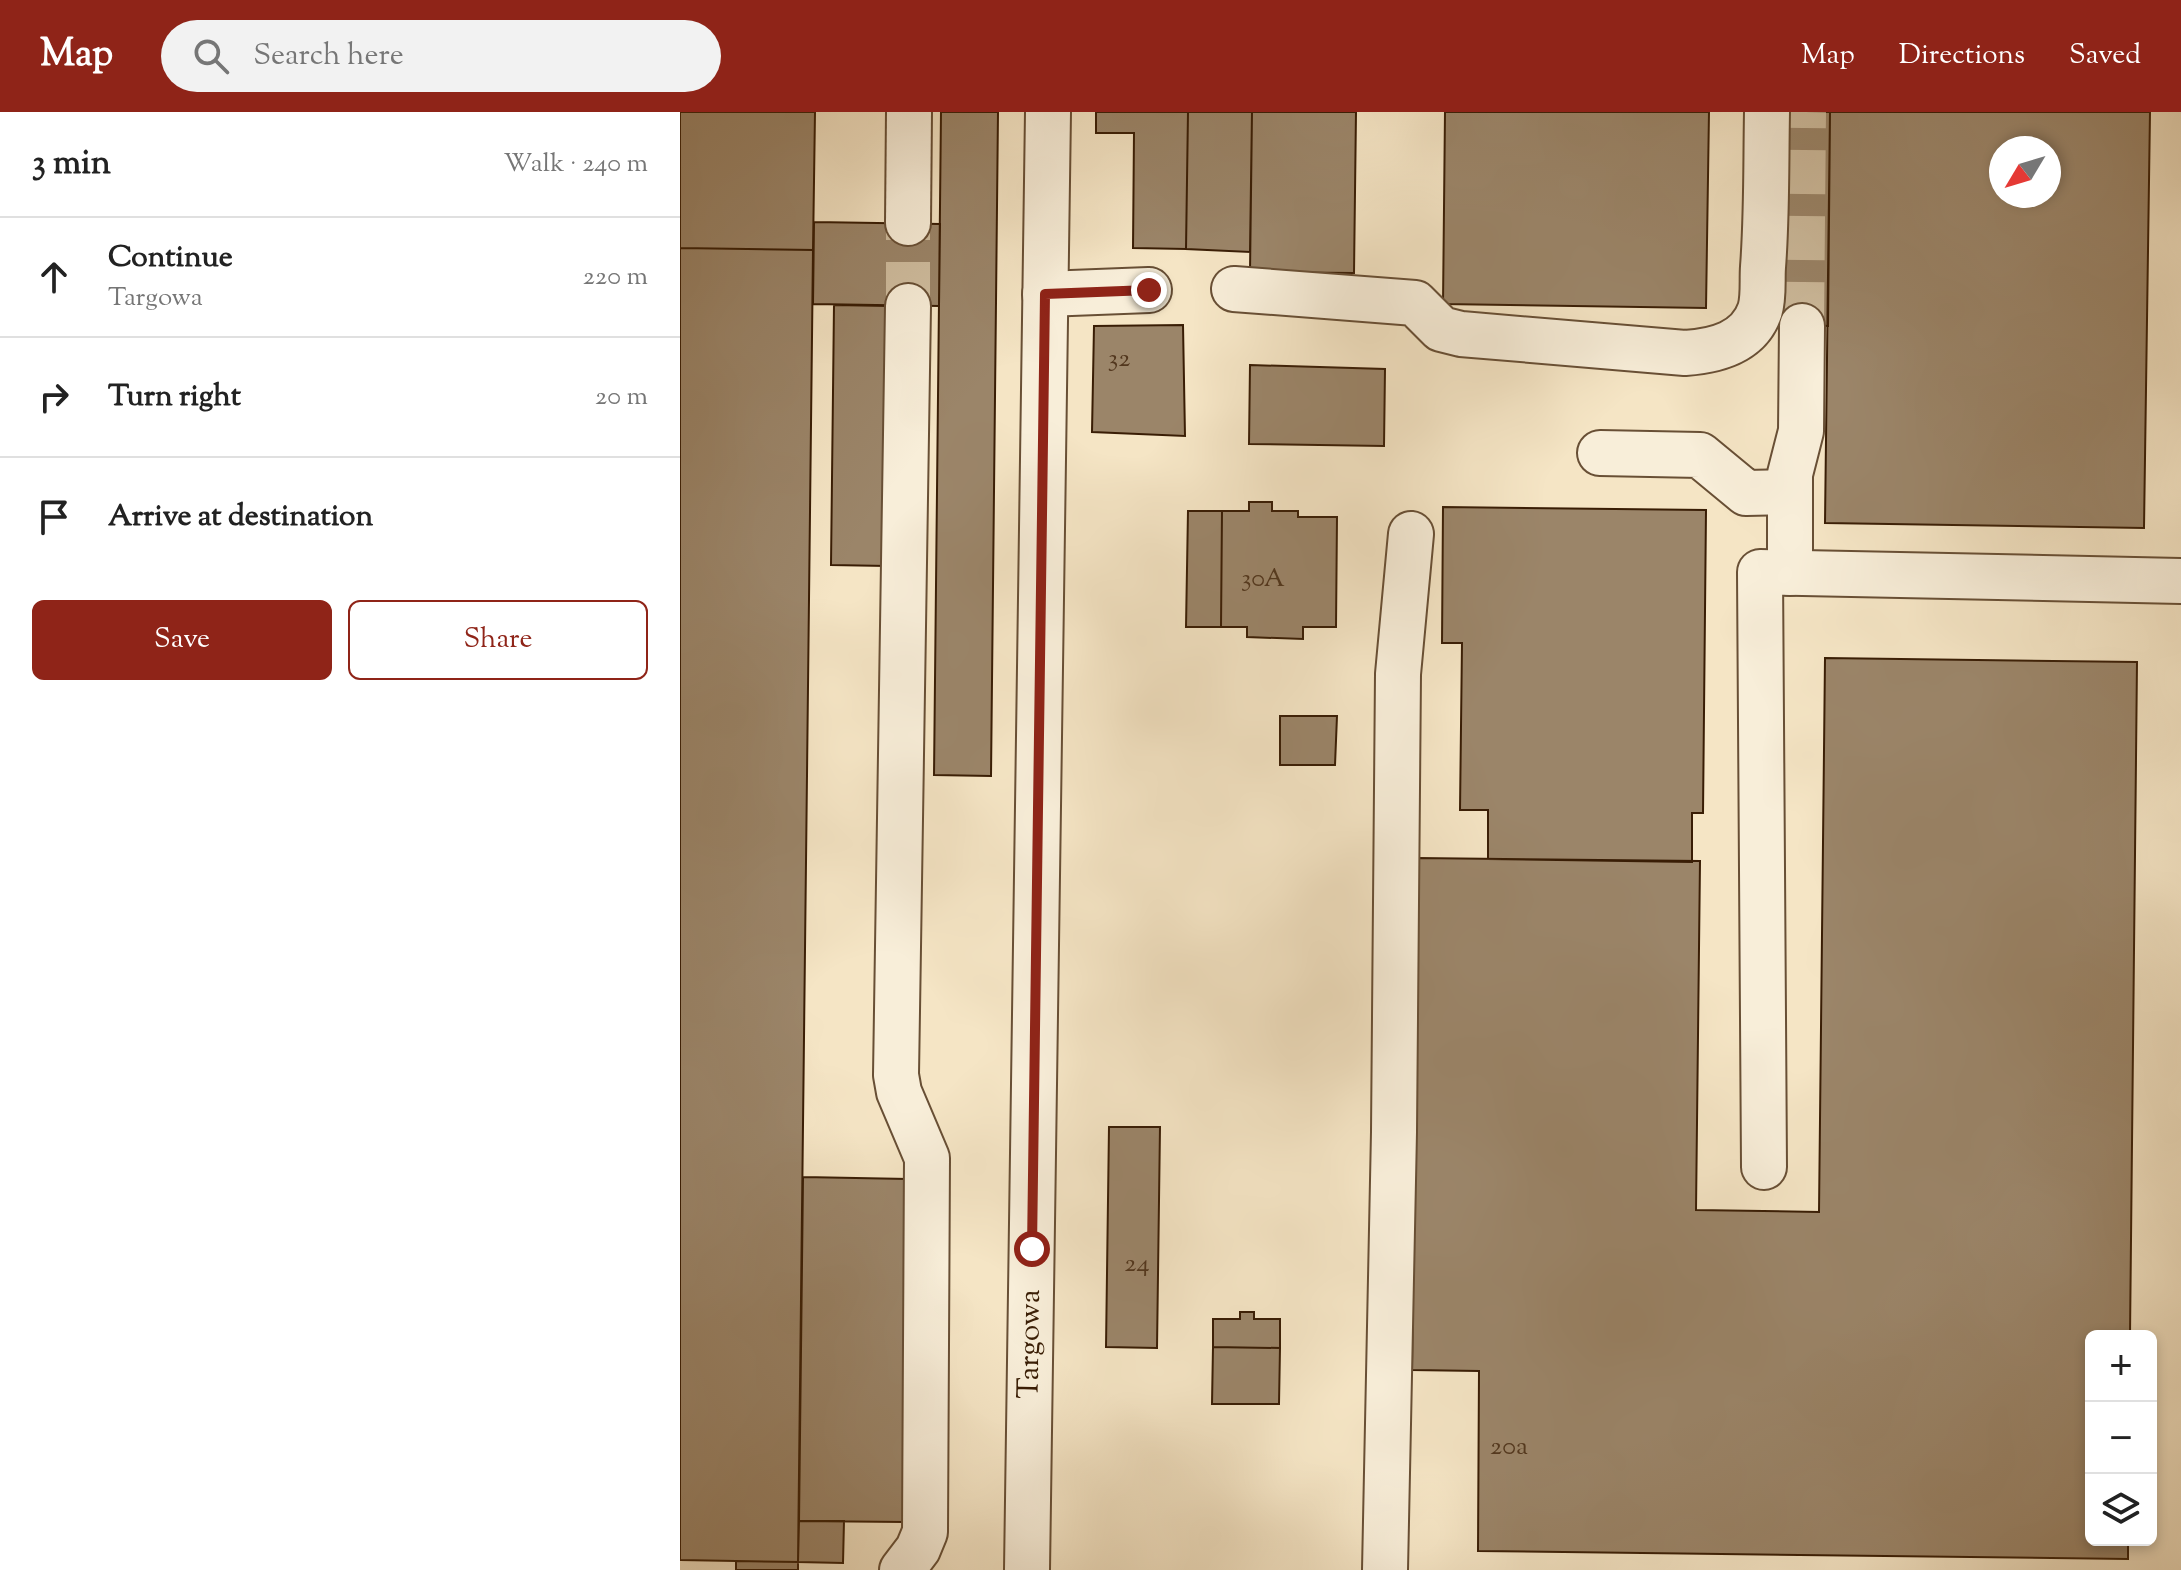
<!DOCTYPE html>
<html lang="en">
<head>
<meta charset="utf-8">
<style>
  :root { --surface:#fff; --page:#f2f2f2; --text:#222; --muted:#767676; --line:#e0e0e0; --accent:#8f2418 }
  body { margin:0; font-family:"Sorts Mill Goudy",serif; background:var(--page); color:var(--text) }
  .controls { position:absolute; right:24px; bottom:24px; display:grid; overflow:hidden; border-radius:12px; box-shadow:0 4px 12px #0003 }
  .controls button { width:72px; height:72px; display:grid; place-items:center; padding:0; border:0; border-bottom:2px solid var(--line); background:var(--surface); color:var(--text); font:40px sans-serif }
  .compass { position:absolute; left:1309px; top:24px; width:72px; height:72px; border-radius:50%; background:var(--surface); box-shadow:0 4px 12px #0003; rotate:232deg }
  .stop { position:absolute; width:24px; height:24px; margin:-18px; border:6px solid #8f2418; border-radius:50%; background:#fff }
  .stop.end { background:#8f2418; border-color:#fff; box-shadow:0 2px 8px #0008 }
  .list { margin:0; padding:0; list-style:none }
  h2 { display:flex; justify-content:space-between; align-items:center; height:104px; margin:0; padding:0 32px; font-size:34px }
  h2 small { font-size:26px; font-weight:400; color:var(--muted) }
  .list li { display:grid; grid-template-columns:52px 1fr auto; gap:24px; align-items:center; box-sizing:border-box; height:120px; padding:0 32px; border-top:2px solid var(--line) }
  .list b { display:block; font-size:30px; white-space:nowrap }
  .list p { margin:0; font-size:26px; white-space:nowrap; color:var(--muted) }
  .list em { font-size:26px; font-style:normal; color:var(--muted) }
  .actions { display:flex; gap:16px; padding:24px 32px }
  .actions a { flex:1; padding:18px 0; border:2px solid var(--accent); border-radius:12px; text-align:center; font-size:28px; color:var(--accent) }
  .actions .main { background:var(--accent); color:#fff }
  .icon { flex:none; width:44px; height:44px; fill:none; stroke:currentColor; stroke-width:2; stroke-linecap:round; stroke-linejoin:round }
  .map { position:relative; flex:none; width:1501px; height:1458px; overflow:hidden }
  header { display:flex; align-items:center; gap:48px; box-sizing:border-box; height:112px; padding:0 40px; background:var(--accent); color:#fff }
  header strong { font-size:38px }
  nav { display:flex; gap:44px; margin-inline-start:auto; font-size:28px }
  .search { width:560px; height:72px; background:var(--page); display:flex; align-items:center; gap:20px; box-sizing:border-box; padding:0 28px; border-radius:44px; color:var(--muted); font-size:30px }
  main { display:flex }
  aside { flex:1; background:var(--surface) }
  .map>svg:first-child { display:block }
  .building { fill:#9b8569; stroke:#391d05; stroke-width:2; fill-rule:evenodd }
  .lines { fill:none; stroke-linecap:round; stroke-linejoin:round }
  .minor-tunnel { stroke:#cfbd9f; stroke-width:44; stroke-dasharray:44 22; stroke-linecap:butt }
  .minor-casing { stroke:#684f35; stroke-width:48 }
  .minor { stroke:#f8eed9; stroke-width:44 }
  .route { stroke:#8f2418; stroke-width:10 }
  .labels { text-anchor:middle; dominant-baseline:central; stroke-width:6; stroke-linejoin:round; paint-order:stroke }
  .number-label { font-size:26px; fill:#52371e }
  .street-label { font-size:30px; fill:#391d05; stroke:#f8eed9 }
</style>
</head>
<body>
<header>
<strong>Map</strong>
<div class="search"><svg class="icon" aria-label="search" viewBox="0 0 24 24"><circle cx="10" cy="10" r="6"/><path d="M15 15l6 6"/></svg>Search here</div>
<nav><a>Map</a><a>Directions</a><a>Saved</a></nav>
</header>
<main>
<aside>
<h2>3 min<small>Walk · 240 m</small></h2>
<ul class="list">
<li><svg class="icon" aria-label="ahead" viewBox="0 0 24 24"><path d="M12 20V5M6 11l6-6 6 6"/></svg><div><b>Continue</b><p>Targowa</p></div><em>220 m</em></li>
<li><svg class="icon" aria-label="right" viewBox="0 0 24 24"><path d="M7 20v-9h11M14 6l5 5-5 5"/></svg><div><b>Turn right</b></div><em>20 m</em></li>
<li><svg class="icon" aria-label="arrive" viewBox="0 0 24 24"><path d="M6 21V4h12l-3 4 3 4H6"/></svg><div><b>Arrive at destination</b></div></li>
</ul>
<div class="actions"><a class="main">Save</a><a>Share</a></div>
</aside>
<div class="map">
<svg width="1501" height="1458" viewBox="0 0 1501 1458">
  <rect width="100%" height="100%" fill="#f5e5c5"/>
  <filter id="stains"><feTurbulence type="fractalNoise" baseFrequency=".0025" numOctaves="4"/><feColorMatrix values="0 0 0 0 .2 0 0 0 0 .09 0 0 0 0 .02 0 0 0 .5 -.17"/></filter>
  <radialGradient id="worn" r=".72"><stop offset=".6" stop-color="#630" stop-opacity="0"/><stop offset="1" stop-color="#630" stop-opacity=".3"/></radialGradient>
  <path class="building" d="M0 0H135L133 138 0 136Z
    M261 0H318L311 664 254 663Z
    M416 0H508L506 137 453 136 454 21H416Z
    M508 0H572L570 140 506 137Z
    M572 0H676L674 161 570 160Z
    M765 0H1029L1026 196 763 192Z
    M1106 0H1150L1148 214 1103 213Z
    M1150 0H1470L1464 416 1145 411ZM1321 36H1369V84H1321Z
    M134 110 260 112 259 194 133 192Z
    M0 136 133 138 118 1450 0 1448Z
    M154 193 210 194 207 454 151 453Z
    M503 213 505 324 412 320 414 214Z
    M570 253 705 257 704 334 569 332Z
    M569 390H592V399H618V405H657L656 515H623V527L567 525V515H541L542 399H569Z
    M763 395 1026 398 1023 701H1012V750L808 747V698H780L782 531H762Z
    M508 399H542L541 515H506Z
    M1145 546 1457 550 1450 1224H1411V1428H1448V1447L798 1439 799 1259 732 1258 738 746 1020 749 1016 1098 1139 1100Z
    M600 604H657L655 653H600Z
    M429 1015H480L477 1236 426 1235Z
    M123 1065 228 1067 224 1410 119 1409Z
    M560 1200H574V1207H600V1236L533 1235V1207H560Z
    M533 1235 600 1236 599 1292H532Z
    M119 1409H164L163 1451 118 1450Z
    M56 1449 118 1450V1458H56Z"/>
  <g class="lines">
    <path class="minor-tunnel" d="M228 194V111
      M1122 214 1124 0"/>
    <defs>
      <g id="minor">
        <path d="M228 111 229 0"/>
        <path d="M554 177 735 191 761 217 781 222 1005 241C1035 239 1069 231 1080 198 1084 185 1082 168 1083 155 1087 103 1086 52 1087 0"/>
        <path d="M365 182 469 178"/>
        <path d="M920 341 1020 343 1066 381 1110 380"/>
        <path d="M1110 461V362L1121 319 1122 214"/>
        <path d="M1084 1055 1080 460 1501 469"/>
        <path d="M222 1458 238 1437 245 1420 247 1046 219 980 216 963 228 194"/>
        <path id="s1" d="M347 1458 368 0"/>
        <path d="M705 1458 714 1020 718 562 731 422"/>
      </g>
    </defs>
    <use href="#minor" class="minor-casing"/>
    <use href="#minor" class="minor"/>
  </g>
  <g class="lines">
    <path class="route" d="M352 1137 365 182 469 178"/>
  </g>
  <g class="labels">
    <g class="number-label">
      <text x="439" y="247">32</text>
      <text x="583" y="467">30A</text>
      <text x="457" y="1152">24</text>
      <text x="829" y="1335">20a</text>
    </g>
    <g class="street-label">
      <text stroke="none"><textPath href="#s1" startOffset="226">Targowa</textPath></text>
    </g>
  </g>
  <rect width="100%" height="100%" filter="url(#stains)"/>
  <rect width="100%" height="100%" fill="url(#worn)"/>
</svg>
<div class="controls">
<button>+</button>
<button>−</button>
<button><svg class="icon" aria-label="layers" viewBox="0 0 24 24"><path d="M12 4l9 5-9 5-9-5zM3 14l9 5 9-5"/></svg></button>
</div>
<svg class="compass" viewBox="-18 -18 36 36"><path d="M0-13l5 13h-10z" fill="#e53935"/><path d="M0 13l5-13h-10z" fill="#767676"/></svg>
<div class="stop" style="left:352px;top:1137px"></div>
<div class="stop end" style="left:469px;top:178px"></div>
</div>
</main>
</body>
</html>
